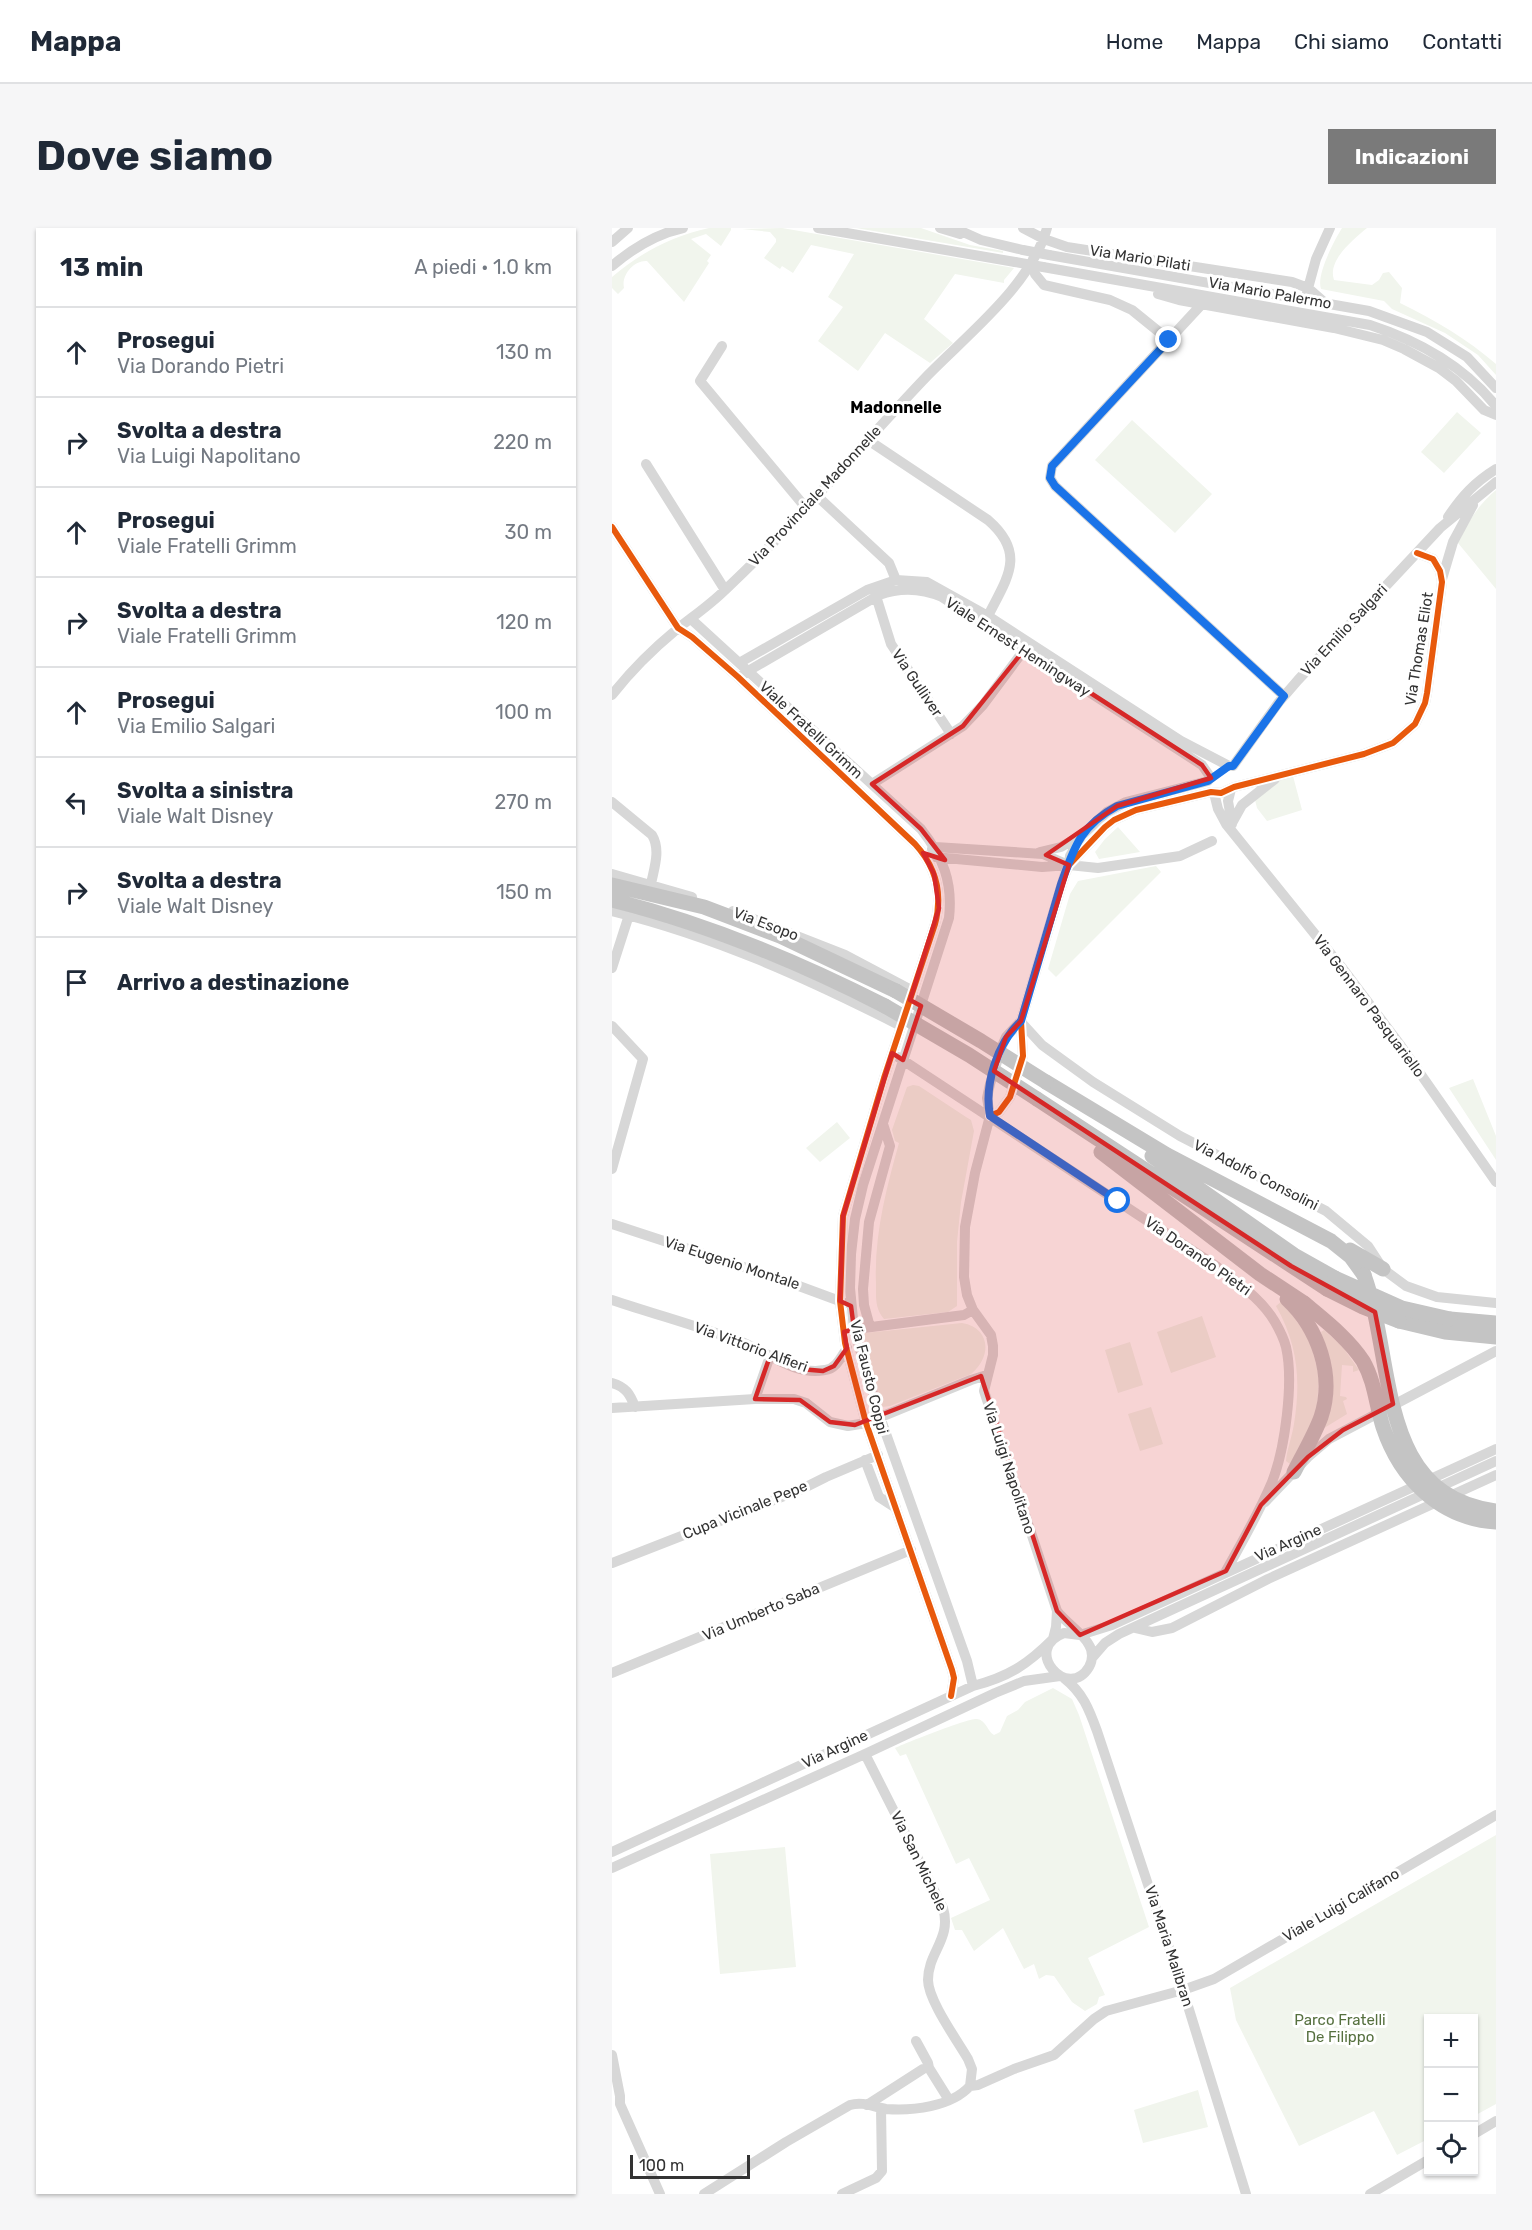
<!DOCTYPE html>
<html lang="it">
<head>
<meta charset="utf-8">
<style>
  :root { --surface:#fff; --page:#f6f6f7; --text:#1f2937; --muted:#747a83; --line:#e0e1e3; --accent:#7a7a7a }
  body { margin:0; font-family:Rubik,sans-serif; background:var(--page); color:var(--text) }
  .controls { position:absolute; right:18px; bottom:18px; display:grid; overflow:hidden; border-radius:0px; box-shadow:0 2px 4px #0004 }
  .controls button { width:54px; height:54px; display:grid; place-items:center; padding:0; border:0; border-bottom:2px solid var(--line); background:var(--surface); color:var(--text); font:30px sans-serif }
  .scale { position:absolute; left:18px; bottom:15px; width:120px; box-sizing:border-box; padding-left:6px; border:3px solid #333; border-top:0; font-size:16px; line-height:21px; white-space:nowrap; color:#333; -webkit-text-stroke:4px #fff; paint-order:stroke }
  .stop { position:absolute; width:18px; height:18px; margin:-14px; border:4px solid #1a73e8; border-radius:50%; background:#fff }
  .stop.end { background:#1a73e8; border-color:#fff; box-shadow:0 2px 6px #0008 }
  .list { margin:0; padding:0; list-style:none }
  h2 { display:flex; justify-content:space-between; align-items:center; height:78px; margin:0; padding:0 24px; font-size:26px }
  h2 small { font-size:20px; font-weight:400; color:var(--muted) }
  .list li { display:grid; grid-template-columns:39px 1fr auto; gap:18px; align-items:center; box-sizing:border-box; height:90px; padding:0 24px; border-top:2px solid var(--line) }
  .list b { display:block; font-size:22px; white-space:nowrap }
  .list p { margin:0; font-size:20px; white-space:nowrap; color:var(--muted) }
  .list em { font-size:20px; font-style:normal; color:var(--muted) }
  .icon { flex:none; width:33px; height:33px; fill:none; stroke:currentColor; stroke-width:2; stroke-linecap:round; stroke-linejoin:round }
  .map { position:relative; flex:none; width:884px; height:1966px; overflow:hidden; border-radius:0px }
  header { display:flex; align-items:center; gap:36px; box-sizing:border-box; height:84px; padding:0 30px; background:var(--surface); border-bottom:2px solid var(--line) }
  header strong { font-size:28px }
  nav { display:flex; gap:33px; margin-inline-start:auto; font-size:21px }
  .intro { display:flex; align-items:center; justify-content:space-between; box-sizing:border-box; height:144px; padding:0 36px }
  h1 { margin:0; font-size:42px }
  .button { padding:15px 27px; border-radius:0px; background:var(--accent); color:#fff; font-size:21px; font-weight:700 }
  main { display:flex; gap:36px; padding:0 36px }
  aside { flex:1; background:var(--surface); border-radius:0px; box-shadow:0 2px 4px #0004 }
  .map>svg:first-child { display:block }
  .green { fill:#f1f5ed }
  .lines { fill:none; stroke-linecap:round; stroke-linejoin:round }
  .minor { stroke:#d7d7d7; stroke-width:10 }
  .highway { stroke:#c4c4c4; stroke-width:15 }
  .minor-bridge { stroke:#d7d7d7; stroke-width:10 }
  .highway-bridge { stroke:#c4c4c4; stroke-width:15 }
  .cycleway-casing { stroke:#fff; stroke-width:10 }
  .cycleway { stroke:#e8590c; stroke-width:6 }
  .route { stroke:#1a73e8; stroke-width:8 }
  .marked { fill:#d62828; fill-opacity:0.2; stroke:#d62828; stroke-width:4.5; stroke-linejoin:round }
  .labels { text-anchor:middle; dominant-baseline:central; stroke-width:6; stroke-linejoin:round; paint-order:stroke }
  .street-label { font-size:15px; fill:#333; stroke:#fff }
  .park-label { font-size:15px; fill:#56703f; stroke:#fff }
  .neighbourhood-label { font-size:16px; font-weight:bold; fill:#000; stroke:#fff }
</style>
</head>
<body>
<header>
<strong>Mappa</strong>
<nav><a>Home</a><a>Mappa</a><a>Chi siamo</a><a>Contatti</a></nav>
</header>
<div class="intro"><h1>Dove siamo</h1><a class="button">Indicazioni</a></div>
<main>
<aside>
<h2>13 min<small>A piedi · 1.0 km</small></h2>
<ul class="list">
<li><svg class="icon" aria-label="ahead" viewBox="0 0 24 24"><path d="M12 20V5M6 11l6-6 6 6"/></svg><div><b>Prosegui</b><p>Via Dorando Pietri</p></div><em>130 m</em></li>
<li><svg class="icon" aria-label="right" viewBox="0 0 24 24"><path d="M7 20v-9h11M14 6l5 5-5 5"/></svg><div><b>Svolta a destra</b><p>Via Luigi Napolitano</p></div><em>220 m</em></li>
<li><svg class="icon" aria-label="ahead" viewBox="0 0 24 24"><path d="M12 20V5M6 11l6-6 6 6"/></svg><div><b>Prosegui</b><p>Viale Fratelli Grimm</p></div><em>30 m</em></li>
<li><svg class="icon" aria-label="right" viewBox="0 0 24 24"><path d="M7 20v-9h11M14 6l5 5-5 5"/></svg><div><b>Svolta a destra</b><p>Viale Fratelli Grimm</p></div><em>120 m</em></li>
<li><svg class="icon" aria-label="ahead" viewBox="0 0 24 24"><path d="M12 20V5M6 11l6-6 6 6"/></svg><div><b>Prosegui</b><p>Via Emilio Salgari</p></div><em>100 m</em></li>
<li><svg class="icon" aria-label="left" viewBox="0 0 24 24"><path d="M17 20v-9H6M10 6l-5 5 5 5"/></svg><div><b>Svolta a sinistra</b><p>Viale Walt Disney</p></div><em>270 m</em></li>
<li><svg class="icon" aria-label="right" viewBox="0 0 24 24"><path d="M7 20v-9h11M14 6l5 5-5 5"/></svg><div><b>Svolta a destra</b><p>Viale Walt Disney</p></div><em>150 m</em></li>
<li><svg class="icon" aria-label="arrive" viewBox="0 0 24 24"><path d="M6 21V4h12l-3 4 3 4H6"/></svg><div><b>Arrivo a destinazione</b></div></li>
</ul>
</aside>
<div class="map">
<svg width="884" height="1966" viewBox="0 0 884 1966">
  <rect width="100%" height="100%" fill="#fff"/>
  <path class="green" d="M97 0H119V2L109 18 94 6 79 11 99 27 95 33 97 35 72 74 35 33C22 32 9 47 12 60L6 66 0 60V49C29 24 61 8 97 0Z
    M170 0 402 40 392 52V55L343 46 312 91 341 115 318 135 273 105 246 143 206 113 231 79 216 69 242 26 199 17 181 45 170 38 168 41 152 30 164 14V11L158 4 130 1Z
    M244 0H309L358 17 391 23V25Z
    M730 0H755C742 11 715 32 722 52L760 57 767 52 771 45 777 44 790 60 788 75C823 92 855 111 884 136V147L866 127 833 105 780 81 772 73 709 61C704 47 722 13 730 0Z
    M845 184 869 205 832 245 809 224Z
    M520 192 600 266 563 305 483 232Z
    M884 262V361L846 315C856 294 866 277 884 262Z
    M681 548 690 582 655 593 645 580 642 568 657 553Z
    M506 599 528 624 487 631 483 624 493 611Z
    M544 638 549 644 444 749 436 741 458 666 466 653Z
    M861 851 884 908V932L837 860Z
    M301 857 307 858 354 889 359 892 362 903 349 974 345 1014V1078L336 1084 272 1091C263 1081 264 1070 264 1056 262 1007 274 962 287 915L283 913 280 902 295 859Z
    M225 894 238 910 208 934 194 920Z
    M670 1073 698 1112 707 1148 705 1179 699 1197 678 1236 674 1233C675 1221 680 1209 682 1196 689 1153 686 1117 664 1078Z
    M590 1088 604 1129 559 1145 545 1104Z
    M350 1095C379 1100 380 1129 359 1146L278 1178 270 1179 251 1107 253 1105Z
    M712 1102 730 1118 747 1142 741 1144V1138L730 1137 728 1168 734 1169 735 1171 731 1173 735 1186 709 1202 714 1119 709 1104Z
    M518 1114 531 1157 506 1165 493 1122Z
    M539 1179 551 1216 528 1223 516 1186Z
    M441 1460 460 1471 467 1487 537 1699 476 1730 493 1767 487 1769 485 1776 473 1783 460 1774 442 1748 434 1747 427 1751 422 1736 412 1741 391 1700 362 1723 350 1702H343L339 1690 378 1672 357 1630 344 1636 294 1526 288 1528 283 1520C294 1515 356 1490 365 1491 374 1492 376 1504 382 1507L388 1504 395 1488 406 1482 413 1474Z
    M884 1607V1876L862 1888V1790H816V1911L785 1927 762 1883 687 1918 624 1792 618 1760Z
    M173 1619 184 1739 108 1746 98 1626Z
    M586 1862 596 1899 531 1915 522 1882Z"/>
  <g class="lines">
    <path class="minor" d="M206 0 403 34
      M328 0 348 6
      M342 0 369 12 411 22
      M411 0 432 11 455 19 680 54 696 60 712 74
      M0 14 16 0
      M437 27 757 83 815 104 855 129 884 160
      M421 31 423 46 432 57 498 72 520 82 557 112
      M0 38C21 20 44 6 71 0
      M431 39 758 97C807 113 851 137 884 178
      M695 64 704 31 718 0
      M546 66 567 72 722 100 771 112 792 121 827 140 844 153 872 182 884 187
      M590 76 440 238 438 250 443 258 672 468
      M110 118 88 153 194 280
      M256 212 376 292C415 326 395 350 376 388
      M34 236 113 362
      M205 268 277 335 284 352
      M836 289C850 268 863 254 884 241
      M0 299 66 400 80 409 126 449 303 616C324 639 331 666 323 696L272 850 231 988 228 1073 233 1115 254 1195 340 1442 342 1450 339 1468
      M830 351 841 314 861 277
      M264 368 279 416 339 506
      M79 391 309 601C331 629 341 654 337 690L251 957 243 991 239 1026 238 1060 242 1101 268 1189 355 1433 361 1458
      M127 435 255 362 284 352 315 354 376 388 569 513 617 538
      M131 446 267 367C289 359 309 360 330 369L590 537 599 550
      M0 467C18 444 41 421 64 402 80 389 98 377 113 362 185 295 248 218 316 147 356 106 419 57 435 0
      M621 538 667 474 686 452 828 300 884 254
      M260 556 351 498 371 477 412 422
      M619 561 616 573 620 596
      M602 565 606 581 614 596 731 741 789 818 884 954
      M0 574 40 607C49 622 42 640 39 656
      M620 595 630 577 663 551
      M320 621 323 619 431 626 454 636
      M428 624 449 619 468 608
      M323 629 430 639 457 637 486 640 568 628 600 613
      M457 634 458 628 470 607 495 584 514 574 596 553
      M0 646 80 669
      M0 683C102 708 197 751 289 798
      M121 683 233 727 301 763
      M0 740 17 687
      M409 793 394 809 390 818 378 856 375 870 378 888 363 945 353 999 352 1049 355 1067 361 1082 379 1107 381 1118V1127L372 1163 445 1383 444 1399 441 1411
      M409 794 430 817 481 854 568 908 714 983 756 1018 771 1041 794 1058 825 1069 884 1075
      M0 798 31 831 0 941
      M286 829 604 1038C625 1055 649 1070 663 1094 667 1101 672 1111 674 1119 682 1154 673 1221 660 1254 647 1285 630 1314 614 1343
      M378 888 387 884 398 869 411 828 409 793 453 646 457 637 493 599 502 592 524 582 599 564 609 565 622 559 752 526 781 515 803 496 813 475 815 465 830 354 828 343 821 331 805 325
      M0 996 168 1051 233 1075
      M0 1072C42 1086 85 1098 127 1113 155 1123 181 1148 213 1142 224 1141 229 1129 235 1120
      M258 1099 252 1077 251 1061 257 994 278 918 271 896
      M252 1100 352 1087 361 1082
      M0 1155C14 1159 18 1166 23 1179
      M143 1171 158 1128
      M0 1180 143 1171H182L194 1175 218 1194 236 1198 254 1195 359 1152 375 1147
      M253 1232 267 1269 284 1280
      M653 1274 696 1229 717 1211 884 1123
      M0 1335 190 1261 214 1249 266 1227
      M445 1383C454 1395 471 1405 477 1417 481 1423 481 1432 477 1439 456 1474 409 1421 452 1405L468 1407
      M523 1400 540 1404 560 1400 656 1351 884 1247
      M468 1407 500 1397 884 1221
      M480 1430 493 1415 507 1406 884 1233
      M0 1445 299 1322
      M452 1450C471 1465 477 1481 485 1503L571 1762 634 1966
      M0 1624 361 1458C396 1449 415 1437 441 1411
      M0 1640 253 1526 383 1465 412 1453 448 1448
      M304 1813 316 1835 317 1840 337 1872
      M0 1827 8 1868V1876L48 1966
      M358 1858 366 1857 402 1841 442 1827 482 1791 494 1783 571 1762 602 1751 884 1587
      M255 1877 311 1841
      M862 1906 884 1893
      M92 1966 174 1914 238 1877C251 1873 261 1879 274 1881 300 1883 339 1879 358 1858L360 1841 356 1831C345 1812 316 1772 316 1752 316 1724 340 1711 331 1680L253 1526
      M230 1966 264 1950 270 1943 269 1880
      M758 1966 816 1932"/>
    <path class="highway" d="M0 657 92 679 168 708 284 763
      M0 672C96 696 185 733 273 778
      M434 854 555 927 719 1013 739 1029 752 1047
      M425 871 715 1061
      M489 924 648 1046 692 1075
      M540 928 682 1027 723 1050
      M738 1022 771 1041
      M675 1071C706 1100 723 1147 709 1189 702 1208 691 1226 682 1244
      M838 1091 884 1095
      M787 1093 833 1104 884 1109"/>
    <path class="minor-bridge" d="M411 22 437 27
      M403 34 431 39"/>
    <path class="highway-bridge" d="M284 763 369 813 434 854
      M273 778 357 827 425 871
      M752 1047C784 1134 763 1267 884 1283
      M723 1050 790 1080 838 1091
      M715 1061 751 1079 787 1093
      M692 1075C712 1092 736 1110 751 1133 763 1154 764 1177 771 1199 788 1250 828 1291 884 1294"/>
    <defs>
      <path id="cycleway" d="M0 299 66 400 80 409 126 449 303 616C324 639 331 666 323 696L272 850 231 988 228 1073 233 1115 254 1195 340 1442 342 1450 339 1468
        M378 888 387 884 398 869 411 828 409 793 453 646 457 637 493 599 502 592 524 582 599 564 609 565 622 559 752 526 781 515 803 496 813 475 815 465 830 354 828 343 821 331 805 325"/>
    </defs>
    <use href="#cycleway" class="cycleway-casing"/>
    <use href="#cycleway" class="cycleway"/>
  </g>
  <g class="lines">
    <path class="route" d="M506 973 378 888C372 856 385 816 409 793L449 656C462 620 468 598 505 578L596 553 617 538H621L672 468 443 258 438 250 440 238 557 112"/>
  </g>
  <path class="marked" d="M412 422 590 537 599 550 505 578 434 627 457 637 409 793 394 809 382 843 679 1038 763 1084 781 1176 731 1202 696 1229 649 1277 614 1343 468 1407 445 1383 369 1148 243 1197 218 1194 188 1172 143 1171 158 1128 188 1141 211 1143 222 1138 235 1120 232 1104 242 1101 239 1078 228 1073 231 988 280 825 291 832 309 778 298 772 327 680 322 646 311 625 333 632 309 601 260 556 351 498Z"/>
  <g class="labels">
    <g class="street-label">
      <text transform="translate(528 30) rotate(9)">Via Mario Pilati</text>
      <text transform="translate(658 65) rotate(10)">Via Mario Palermo</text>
      <text transform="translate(203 268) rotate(-47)">Via Provinciale Madonnelle</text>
      <text transform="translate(732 402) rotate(-47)">Via Emilio Salgari</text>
      <text transform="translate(406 419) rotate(33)">Viale Ernest Hemingway</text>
      <text transform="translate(807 421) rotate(-81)">Via Thomas Eliot</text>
      <text transform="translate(305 455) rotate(56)">Via Gulliver</text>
      <text transform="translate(199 502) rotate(43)">Viale Fratelli Grimm</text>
      <text transform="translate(154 696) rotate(21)">Via Esopo</text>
      <text transform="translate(757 778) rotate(53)">Via Gennaro Pasquariello</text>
      <text transform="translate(644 947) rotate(27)">Via Adolfo Consolini</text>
      <text transform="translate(586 1028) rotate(35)">Via Dorando Pietri</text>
      <text transform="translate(120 1035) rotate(18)">Via Eugenio Montale</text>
      <text transform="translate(139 1119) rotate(20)">Via Vittorio Alfieri</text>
      <text transform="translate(257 1149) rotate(76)">Via Fausto Coppi</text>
      <text transform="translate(397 1240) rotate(72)">Via Luigi Napolitano</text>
      <text transform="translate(133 1282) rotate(-22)">Cupa Vicinale Pepe</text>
      <text transform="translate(676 1315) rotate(-24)">Via Argine</text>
      <text transform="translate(149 1384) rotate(-23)">Via Umberto Saba</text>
      <text transform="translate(223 1521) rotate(-25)">Via Argine</text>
      <text transform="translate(307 1633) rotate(64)">Via San Michele</text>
      <text transform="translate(729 1677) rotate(-30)">Viale Luigi Califano</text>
      <text transform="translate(557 1718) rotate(72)">Via Maria Malibran</text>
    </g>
    <g class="park-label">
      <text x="728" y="1792">Parco Fratelli<tspan x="728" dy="17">De Filippo</tspan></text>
    </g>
    <g class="neighbourhood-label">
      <text x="284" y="179">Madonnelle</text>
    </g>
  </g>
</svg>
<div class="controls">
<button>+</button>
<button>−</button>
<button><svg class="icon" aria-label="locate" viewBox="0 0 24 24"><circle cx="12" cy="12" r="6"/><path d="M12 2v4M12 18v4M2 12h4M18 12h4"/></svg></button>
</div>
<div class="scale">100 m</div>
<div class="stop" style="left:506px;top:973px"></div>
<div class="stop end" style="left:557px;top:112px"></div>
</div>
</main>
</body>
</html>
